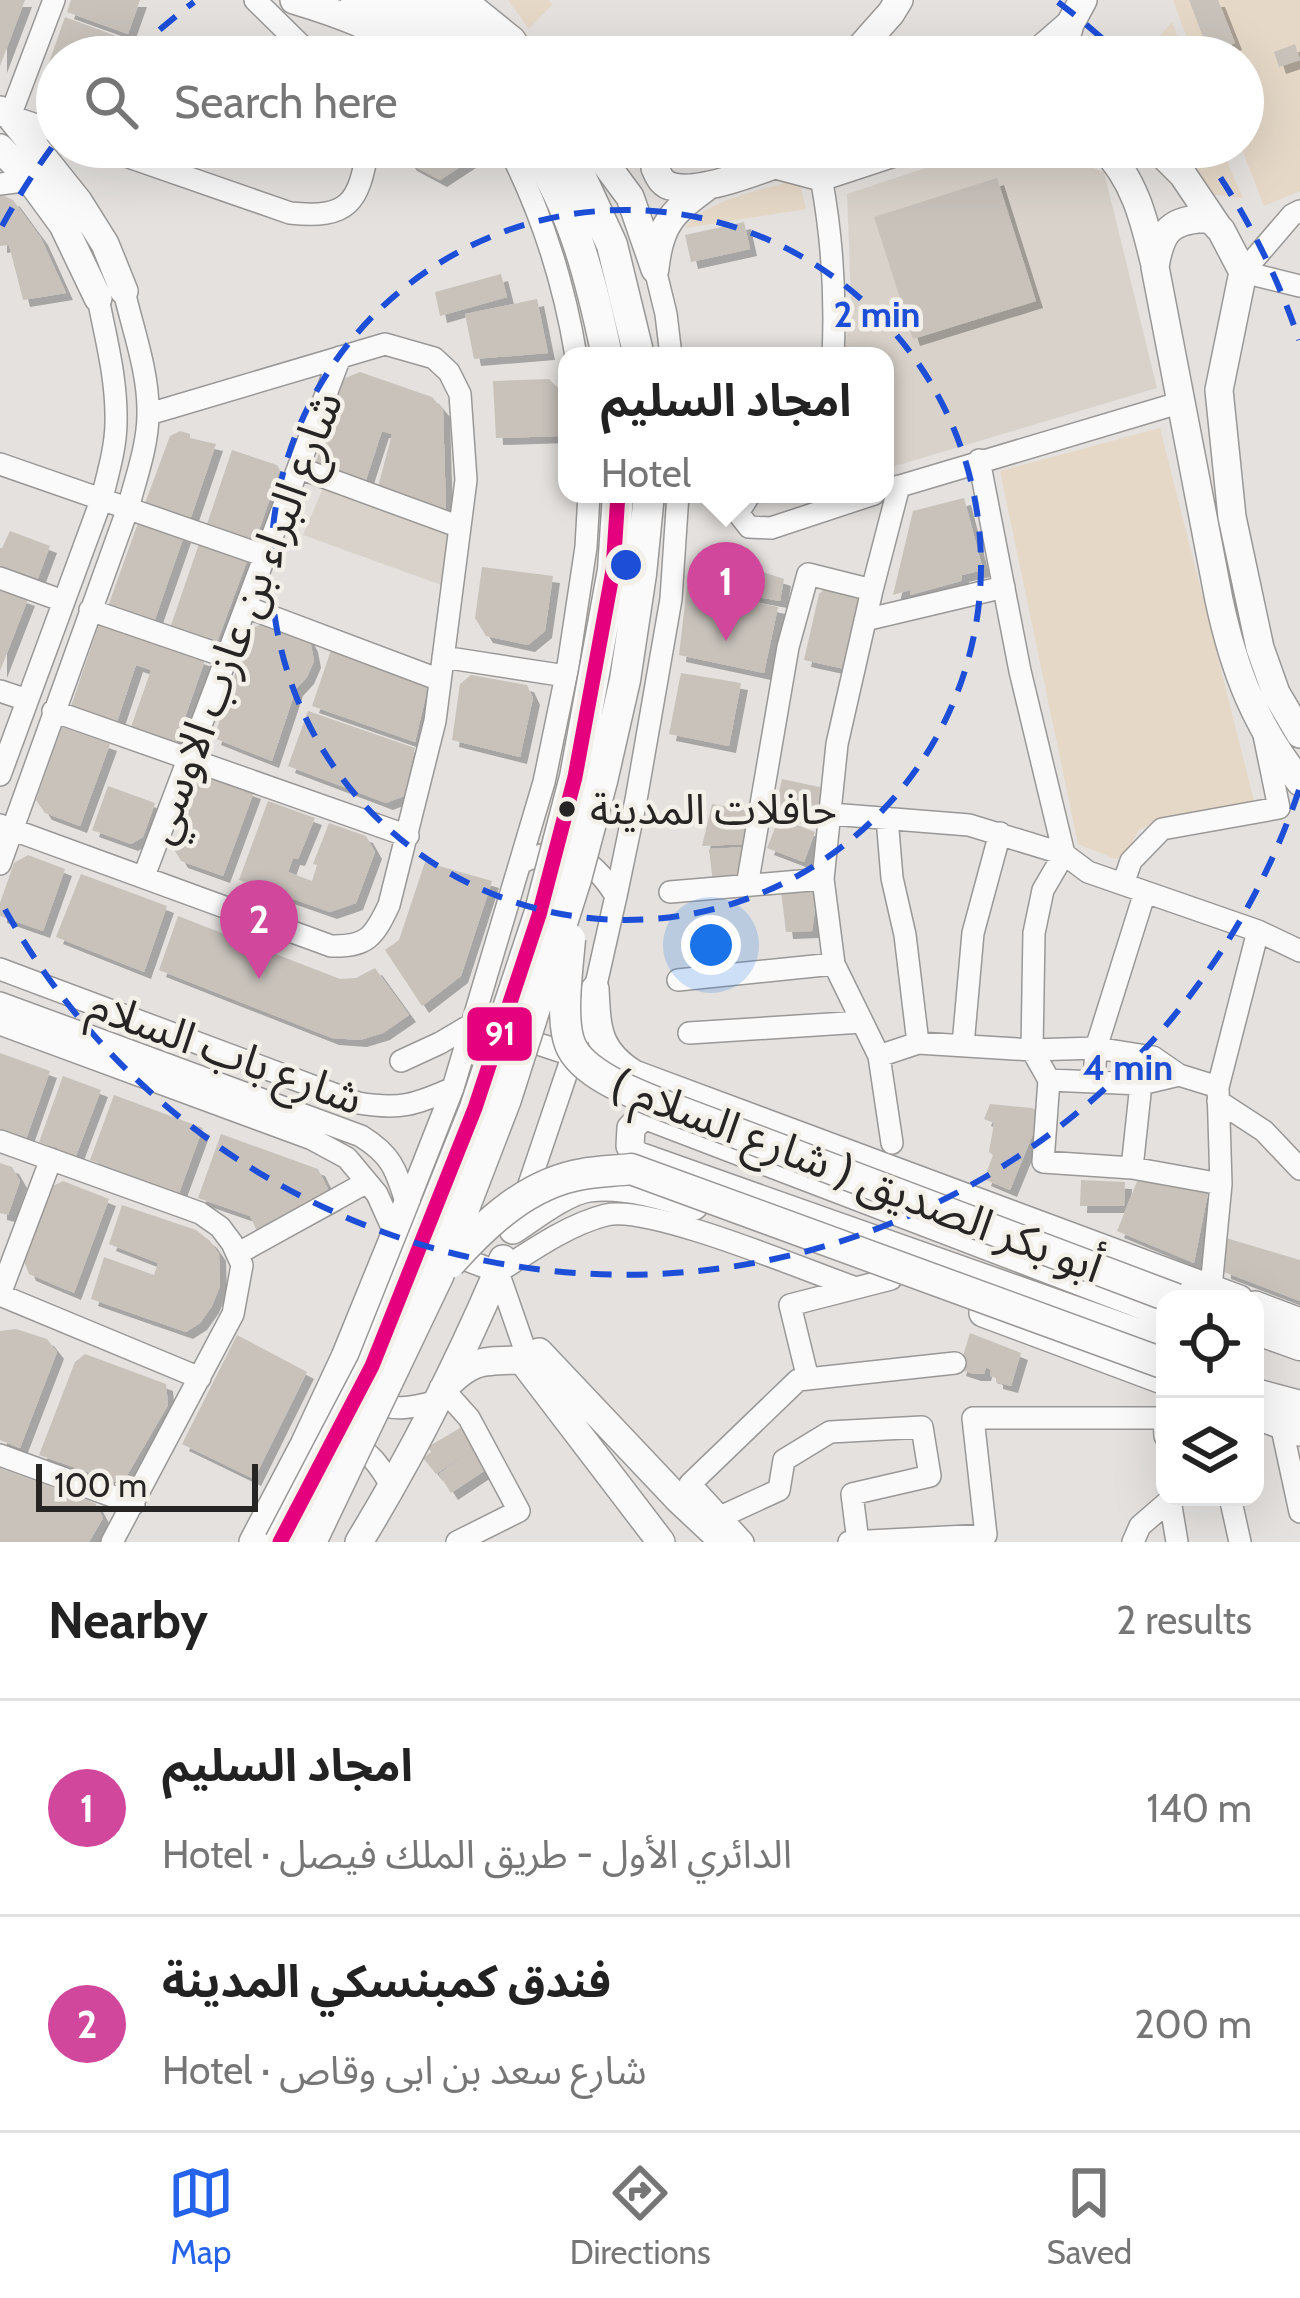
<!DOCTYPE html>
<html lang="en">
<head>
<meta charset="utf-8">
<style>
  :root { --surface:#fff; --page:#f6f6f6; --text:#222; --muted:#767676; --line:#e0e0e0; --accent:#2563eb }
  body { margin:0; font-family:Cabin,"Noto Sans Arabic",sans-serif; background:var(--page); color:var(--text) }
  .controls { position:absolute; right:36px; bottom:36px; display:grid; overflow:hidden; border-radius:24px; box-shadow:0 12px 48px #0002 }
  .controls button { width:108px; height:108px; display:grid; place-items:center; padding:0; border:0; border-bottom:3px solid var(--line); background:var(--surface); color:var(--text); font:60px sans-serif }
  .scale { position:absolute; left:36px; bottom:30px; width:222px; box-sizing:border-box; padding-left:12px; border:6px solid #272523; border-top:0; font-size:33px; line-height:42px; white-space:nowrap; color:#272523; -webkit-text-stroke:9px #f3efe9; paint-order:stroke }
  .you { position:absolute; left:711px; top:945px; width:42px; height:42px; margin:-30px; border:9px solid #fff; border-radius:50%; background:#1a73e8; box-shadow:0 0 0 18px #1a73e833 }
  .badge { display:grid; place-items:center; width:78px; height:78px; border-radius:50%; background:var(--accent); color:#fff; font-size:39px; font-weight:700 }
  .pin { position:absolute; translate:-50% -99px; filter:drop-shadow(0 3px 6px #0008) }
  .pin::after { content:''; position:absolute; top:63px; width:42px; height:36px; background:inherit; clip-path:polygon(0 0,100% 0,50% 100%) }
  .popup { position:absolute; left:558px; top:347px; width:336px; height:156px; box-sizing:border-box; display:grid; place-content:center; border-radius:24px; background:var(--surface); filter:drop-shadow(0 3px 9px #0005); font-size:39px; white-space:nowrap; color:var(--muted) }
  .popup b { font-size:45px; color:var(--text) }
  .popup::after { content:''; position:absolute; left:50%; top:100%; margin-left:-24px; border:24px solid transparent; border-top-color:var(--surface) }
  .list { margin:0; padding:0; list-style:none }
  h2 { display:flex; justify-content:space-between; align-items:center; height:156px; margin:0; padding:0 48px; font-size:51px }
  h2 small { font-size:39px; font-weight:400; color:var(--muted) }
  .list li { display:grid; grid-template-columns:78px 1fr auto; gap:36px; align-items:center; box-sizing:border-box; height:216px; padding:0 48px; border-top:3px solid var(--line) }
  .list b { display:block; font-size:45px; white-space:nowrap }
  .list p { margin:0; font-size:39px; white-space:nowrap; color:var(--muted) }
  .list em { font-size:39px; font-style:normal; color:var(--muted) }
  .icon { flex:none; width:66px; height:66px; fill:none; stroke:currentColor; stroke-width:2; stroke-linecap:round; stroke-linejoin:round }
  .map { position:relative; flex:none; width:1300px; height:1542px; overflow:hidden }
  .search { position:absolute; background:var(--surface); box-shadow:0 12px 48px #0002; left:36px; right:36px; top:36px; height:132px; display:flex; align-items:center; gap:30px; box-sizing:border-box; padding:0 42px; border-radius:66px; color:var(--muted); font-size:45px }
  .sheet { height:588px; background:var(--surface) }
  nav { display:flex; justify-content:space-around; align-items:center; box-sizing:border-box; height:168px; border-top:3px solid var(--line); background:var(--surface); font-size:33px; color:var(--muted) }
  nav a { display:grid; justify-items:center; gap:6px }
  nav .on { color:var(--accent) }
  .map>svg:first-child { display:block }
  .built { fill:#d8d2ca }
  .green { fill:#e5d8c7 }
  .building { fill:#c8c2bb; filter:url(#shadow) }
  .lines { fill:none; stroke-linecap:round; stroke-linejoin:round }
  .minor-casing { stroke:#9a9896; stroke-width:24 }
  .major-casing { stroke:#9a9896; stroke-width:30 }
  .highway-casing { stroke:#9a9896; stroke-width:33 }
  .minor { stroke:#fbfafa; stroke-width:21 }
  .major { stroke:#fbfafa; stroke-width:27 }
  .highway { stroke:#fbfafa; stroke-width:30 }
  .highway-bridge-casing { stroke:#9a9896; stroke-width:33; stroke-linecap:butt }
  .highway-bridge { stroke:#fbfafa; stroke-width:30 }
  .bus-1-casing { stroke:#f3efe9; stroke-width:24 }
  .bus-1 { stroke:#e5007d; stroke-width:15 }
  .ring { fill:none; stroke:#1d4ed8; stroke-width:6; stroke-dasharray:21 15 }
  .bus-dot { fill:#272523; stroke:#f3efe9; stroke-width:4.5 }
  .labels { text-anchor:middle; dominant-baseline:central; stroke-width:9; stroke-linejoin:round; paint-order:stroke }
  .bus-label { font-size:42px; fill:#272523; stroke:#f3efe9; text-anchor:start }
  .street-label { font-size:45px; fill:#272523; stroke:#f3efe9 }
  .centre { fill:#1d4ed8; stroke:#f3efe9; stroke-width:6 }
  .ring-label { font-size:36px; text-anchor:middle; font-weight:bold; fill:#1d4ed8; stroke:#f3efe9; stroke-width:9; stroke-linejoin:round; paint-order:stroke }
  .line-badge { stroke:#f3efe9; stroke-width:4.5 }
  .badge-label { font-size:33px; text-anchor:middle; font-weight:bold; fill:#fff }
</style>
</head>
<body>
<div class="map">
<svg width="1300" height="1542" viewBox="0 0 1300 1542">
  <defs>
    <filter id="shadow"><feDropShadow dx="7" dy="7" stdDeviation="0" flood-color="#0004"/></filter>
  </defs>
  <rect width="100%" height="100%" fill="#e4e1de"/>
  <path class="built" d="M989 147H1037L1104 172 1157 388 885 469V356H844L851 300 847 194Z
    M326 481 456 528 444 586 303 535Z"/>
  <path class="green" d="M508 0H549L552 5 529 29Z
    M1173 0H1300V191L1264 206 1241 147 1243 57H1194Z
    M1172 22 1185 57H1144L1145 53Z
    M1182 147H1221L1243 198 1209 194Z
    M799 179 806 209 685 228C703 200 768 189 799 179Z
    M1160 428 1255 805 1157 821 1139 830 1124 857 1115 859 1078 844 1000 471Z"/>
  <path class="building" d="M0 0H25L0 66Z
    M71 0H140L128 34 67 12Z
    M1189 0H1218L1235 43 1209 53Z
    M65 17 127 40 121 57H57V108L41 85Z
    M1295 44 1300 60 1279 67 1274 52Z
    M397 147H471L472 159 440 180 410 164Z
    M997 178 1036 301 913 339 874 217Z
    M0 194 13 200 41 238 66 293 23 300 9 245 0 246Z
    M744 222 750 249 691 262 685 235Z
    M501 274 507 297 440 316 435 292Z
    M537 299 548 353 474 359 465 314Z
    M360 372 432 397 443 410 446 509 442 511 378 487 392 434 382 431 365 483 318 466 316 462 343 379Z
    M549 379 557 387 560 436 496 438 493 381Z
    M180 431 190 434V438L216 444 189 523 144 506 170 436Z
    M232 450 277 465 280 470 253 547 205 530Z
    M964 498 983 570 962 575 961 581 910 595V590L893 595 913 511Z
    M139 520 184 536 153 625 107 609Z
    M10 531 50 546 35 586 0 573V548H2Z
    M200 541 248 558 216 645 170 628Z
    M707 554 784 579 780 601 705 587Z
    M482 567 553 576 545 631 528 645 486 636 475 618Z
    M687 586 778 607 764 673 679 655Z
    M825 588 857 596 861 604 845 669 804 660 819 594Z
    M0 589 28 599 0 671Z
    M267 622 306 635 311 645 314 661 307 677 296 689 272 761 214 738 236 671 237 654 244 638 255 627Z
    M99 624 205 660 175 746 130 730 151 670 136 665 116 725 70 709Z
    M331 650 428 687 415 742 312 706Z
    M681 673 741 683 729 746 669 734Z
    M471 675 527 685 533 698 520 757 452 740 460 684Z
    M308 711 415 748 404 796 386 803 288 766Z
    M62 727 110 744 80 826 45 813 36 800Z
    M211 777 254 792 223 876 181 861 174 849 198 782Z
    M782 779 824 788 820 822 774 812Z
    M108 786 155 803 143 837 131 844 92 830Z
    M268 801 315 818 298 859 293 858 288 872 312 881 317 865 313 864 329 823 366 836 375 852 356 903 330 912 239 880Z
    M712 804 755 812 748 844 702 846Z
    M779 818 815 832 804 862 767 848Z
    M747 847 743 875 713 883 709 849Z
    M28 855 65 869 43 931 0 916V903L14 863Z
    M425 862 492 881 461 976 422 1006 385 950 399 940Z
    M81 874 167 906 144 972 56 937Z
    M814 889 816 902 812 931 786 932 781 891Z
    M178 916 340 979 356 978 375 968 409 1015 383 1033 360 1040 332 1038 159 970Z
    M0 1053 50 1071 24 1145 0 1136Z
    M63 1076 101 1090 76 1156 39 1142Z
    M114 1095 203 1128 179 1193 90 1160Z
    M990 1104 1032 1108 1042 1112 1010 1190 984 1179 993 1155 989 1152 994 1123 984 1119Z
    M221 1134 318 1169 335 1203 262 1242 250 1216 198 1198Z
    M0 1163 12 1167 20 1181 8 1215 0 1213Z
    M1138 1179 1208 1193 1194 1263 1117 1231Z
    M1081 1180 1125 1182 1124 1206H1080Z
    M63 1181 109 1199 74 1293 29 1274 22 1256 49 1188Z
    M122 1205 196 1230 210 1241 219 1254 220 1286 212 1306 200 1323 186 1332 91 1299 104 1257 154 1275 158 1263 109 1244Z
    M1223 1237 1300 1260V1301L1224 1272Z
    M16 1329 47 1339 57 1352 20 1448 0 1440V1331Z
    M970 1333 1021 1353 1011 1386 996 1382V1378L990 1376 991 1370 986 1367 984 1374H974L959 1369Z
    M237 1335 307 1372 254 1479 182 1444Z
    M85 1354 166 1384 168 1405 122 1484 39 1455 75 1362Z
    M463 1426 490 1467 451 1493 439 1474 470 1451 436 1474 423 1458 431 1452 428 1447Z
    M0 1468 95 1503 103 1518 89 1542H0Z"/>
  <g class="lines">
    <defs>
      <path id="minor" d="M54 0 10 116 57 132
        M255 0 313 57
        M467 0 514 38 527 57
        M100 147 290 213C349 219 359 203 368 147
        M508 147C542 213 564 283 576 356
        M821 177C832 236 836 296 833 356
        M0 184 30 180
        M1300 211 1292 215 1243 272 1300 286
        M655 269 666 314 671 356
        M979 460 1020 671 1064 854 1088 872 1258 931 1300 951
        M0 464 265 556
        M299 468 460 527
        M890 489 1172 405 1180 397
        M750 494 738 513 749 527 771 528 874 494
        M0 578 63 601
        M246 607 440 680
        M90 610 227 657
        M865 620 1004 587
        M443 657 566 676
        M0 691 27 700
        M53 711 408 836
        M0 775 102 498C108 473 116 447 116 422 117 380 106 339 98 298
        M831 814 969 825 1064 854 1043 890 1034 933 1032 1050 1049 1080 1043 1162 1132 1168 1221 1184
        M887 818 892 878 905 935 918 1043
        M0 825 331 946C367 947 374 937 389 905L435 721 466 480 460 394 449 372 434 358 385 344 149 414
        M520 863C565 841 591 856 616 896
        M0 864 128 508C136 478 148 445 148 414 149 373 133 330 124 291
        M144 876 340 357
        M1123 884 1131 861 1162 829 1279 808 1264 735
        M747 886 788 647 808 574 872 590
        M670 892 823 879
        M0 969 358 1103C400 1110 415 1105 453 1088
        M678 980 834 964
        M0 1003 361 1136C393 1156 396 1170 407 1205
        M0 1024 312 1139 347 1158 377 1194 395 1234 405 1237
        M689 1033 862 1022
        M514 1036 572 1055
        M963 1045 973 933 1000 833
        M879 1056 918 1043 1032 1050 1096 1048 1153 1057 1179 1075 1218 1087
        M401 1061 440 1043 474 1023
        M1049 1080 1141 1084 1179 1075
        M1094 1082 1096 1048 1145 892
        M1218 1101 1264 1131 1300 1169
        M0 1141 200 1213 220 1227 232 1243 242 1265 233 1314 112 1542
        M892 1143 879 1056 834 964 823 879 837 744 872 590 899 486
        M1132 1168 1141 1084
        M523 1202 595 989 616 896 636 800 671 599 678 494
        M407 1205 453 1088 544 782 568 666 586 547 589 494
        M445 1252 498 1272
        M237 1254 367 1182
        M498 1272C531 1251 567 1225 606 1215 649 1204 807 1271 856 1288
        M498 1272 524 1347
        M1211 1288 1221 1184 1218 1087 1258 931
        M0 1294 51 1159
        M0 1295 200 1378
        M808 1379 790 1305 891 1279
        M443 1389 469 1418 519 1511 457 1542
        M368 1398C390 1413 413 1408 437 1401
        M1281 1424 1300 1512
        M347 1443C369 1448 381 1468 392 1487
        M0 1455 134 1504
        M1230 1497 1240 1542
        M705 1524 779 1490 784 1460 830 1432 922 1427 930 1476 852 1494 858 1542
        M743 1542 690 1484 798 1380 955 1363
        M849 1542 986 1535 973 1418H1164L1165 1436
        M1133 1542 1140 1526 1170 1500 1177 1542"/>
      <path id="major" d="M294 0C341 14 381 29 421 57
        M447 9 510 57
        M852 57 891 13 899 0
        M1032 57 1070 24
        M1061 57 1070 24 1083 0
        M0 110 10 116 78 201 105 244 124 291
        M593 147 630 197 655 269
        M666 147 659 154 655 168C659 177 662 185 674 187 706 195 788 159 823 147
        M1102 147C1134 178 1144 219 1154 261
        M1155 147 1183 175 1218 227
        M0 148 30 180 63 225 98 298
        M772 164 821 177 912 147
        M655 268C660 222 673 212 708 186
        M1300 734 1276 693 1260 648 1232 517 1219 390 1243 272 1221 230 1209 218C1171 220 1161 229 1155 267L1219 600C1234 670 1255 725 1300 782
        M595 989C597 1029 597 1051 634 1074L1239 1299
        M513 1230C533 1217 566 1191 589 1188 623 1183 663 1195 694 1206
        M1255 1305 1300 1322
        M983 1313 1165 1381
        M1165 1314 644 1115 631 1128 630 1146 636 1155 1165 1342
        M539 1352 679 1500 724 1542
        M443 1389C472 1359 481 1361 522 1360L661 1542
        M1255 1415 1300 1432
        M253 1542 304 1445 345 1357 407 1205
        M359 1542C414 1452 462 1356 503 1259"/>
      <path id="highway" d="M356 0C388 12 426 33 450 57
        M406 0 426 9 486 57
        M532 147C574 209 592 284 607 356
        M567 147 612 245 639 356
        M1255 1329 1300 1345
        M1255 1394 1300 1406"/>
    </defs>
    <use href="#minor" class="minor-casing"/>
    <use href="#major" class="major-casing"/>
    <use href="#highway" class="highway-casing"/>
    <use href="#minor" class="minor"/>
    <use href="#major" class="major"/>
    <use href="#highway" class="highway"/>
    <defs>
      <path id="highway-bridge" d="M570 939C568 966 560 1018 570 1044 582 1076 643 1097 673 1109L1176 1299
        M450 1263C486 1223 528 1183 583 1174 598 1171 615 1171 631 1169L1165 1364
        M280 1542 372 1366 475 1108 539 915 575 777 613 570 618 494
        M311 1542 438 1276 506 1099 576 879 602 781 625 680 641 574 649 494"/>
    </defs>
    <use href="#highway-bridge" class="highway-bridge-casing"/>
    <use href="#highway-bridge" class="highway-bridge"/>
    <defs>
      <path id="bus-1" d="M280 1542 372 1366 475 1108 539 915 575 777 613 570 618 494"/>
    </defs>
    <use href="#bus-1" class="bus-1-casing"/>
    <use href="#bus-1" class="bus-1"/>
  </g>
  <g class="ring">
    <circle cx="626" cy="565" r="355"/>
    <path d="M1299 790A710 710 0 0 1 2 904M2 226A710 710 0 0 1 55 143M133 54A710 710 0 0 1 194 2M1058 2A710 710 0 0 1 1119 54M1200 148A710 710 0 0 1 1299 340"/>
  </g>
  <circle class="bus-dot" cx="567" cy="809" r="10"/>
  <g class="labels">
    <g class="bus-label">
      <text x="590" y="809">حافلات المدينة</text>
    </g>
    <g class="street-label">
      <text transform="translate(242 617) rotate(-69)">شارع البراء بن عازب الاوسي</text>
      <text transform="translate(226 1051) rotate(20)">شارع باب السلام</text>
      <text transform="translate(857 1175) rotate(21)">( شارع السلام ) أبو بكر الصديق</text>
    </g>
  </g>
  <circle cx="626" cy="565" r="18" class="centre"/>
  <g class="ring-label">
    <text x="877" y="327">2 min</text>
    <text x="1128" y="1080">4 min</text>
  </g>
  <rect class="line-badge" x="465" y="1005" width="69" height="58" rx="12" fill="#e5007d"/>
  <g class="badge-label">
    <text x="500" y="1045">91</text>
  </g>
</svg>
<div class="controls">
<button><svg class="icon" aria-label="locate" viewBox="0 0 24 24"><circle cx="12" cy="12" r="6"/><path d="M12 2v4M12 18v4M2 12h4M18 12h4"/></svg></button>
<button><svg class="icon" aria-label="layers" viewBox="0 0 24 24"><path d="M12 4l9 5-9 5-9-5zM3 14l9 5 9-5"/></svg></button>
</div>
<div class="scale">100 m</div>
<div class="you"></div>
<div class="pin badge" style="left:726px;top:641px;background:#d1479c">1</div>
<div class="popup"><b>امجاد السلیم</b>Hotel</div>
<div class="pin badge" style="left:259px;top:979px;background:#d1479c">2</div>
<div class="search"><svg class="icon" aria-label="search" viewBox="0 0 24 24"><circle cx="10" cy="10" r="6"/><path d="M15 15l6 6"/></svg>Search here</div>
</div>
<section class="sheet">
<h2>Nearby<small>2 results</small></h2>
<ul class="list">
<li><span class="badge" style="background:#d1479c">1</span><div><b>امجاد السلیم</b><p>Hotel · الدائري الأول - طريق الملك فيصل</p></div><em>140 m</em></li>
<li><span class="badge" style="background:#d1479c">2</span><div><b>فندق كمبنسكي المدينة</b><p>Hotel · شارع سعد بن ابى وقاص</p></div><em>200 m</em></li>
</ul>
</section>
<nav>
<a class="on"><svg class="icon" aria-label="map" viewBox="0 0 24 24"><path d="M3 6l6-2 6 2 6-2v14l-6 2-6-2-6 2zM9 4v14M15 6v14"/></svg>Map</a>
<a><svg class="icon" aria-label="directions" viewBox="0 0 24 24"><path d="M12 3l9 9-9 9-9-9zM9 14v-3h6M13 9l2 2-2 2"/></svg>Directions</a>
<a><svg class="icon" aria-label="saved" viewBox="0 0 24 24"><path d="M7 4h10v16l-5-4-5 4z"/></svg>Saved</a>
</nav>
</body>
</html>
